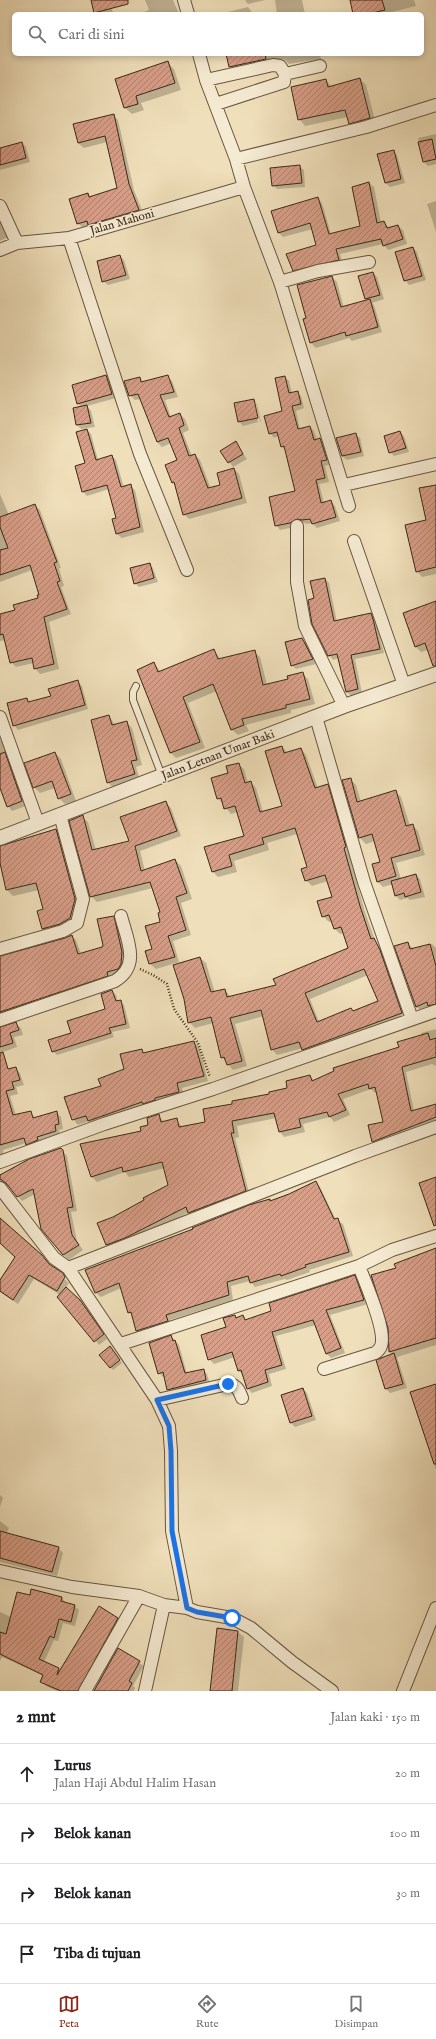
<!DOCTYPE html>
<html lang="id">
<head>
<meta charset="utf-8">
<style>
  :root { --surface:#fff; --page:#f6f6f6; --text:#202124; --muted:#757577; --line:#e0e0e0; --accent:#8f2418 }
  body { margin:0; font-family:"IM FELL English",serif; background:var(--page); color:var(--text) }
  .stop { position:absolute; width:12px; height:12px; margin:-9px; border:3px solid #1a73e8; border-radius:50%; background:#fff }
  .stop.end { background:#1a73e8; border-color:#fff; box-shadow:0 1px 4px #0008 }
  .list { margin:0; padding:0; list-style:none }
  h2 { display:flex; justify-content:space-between; align-items:center; height:52px; margin:0; padding:0 16px; font-size:17px }
  h2 small { font-size:13px; font-weight:400; color:var(--muted) }
  .list li { display:grid; grid-template-columns:26px 1fr auto; gap:12px; align-items:center; box-sizing:border-box; height:60px; padding:0 16px; border-top:1px solid var(--line) }
  .list b { display:block; font-size:15px; white-space:nowrap }
  .list p { margin:0; font-size:13px; white-space:nowrap; color:var(--muted) }
  .list em { font-size:13px; font-style:normal; color:var(--muted) }
  .icon { flex:none; width:22px; height:22px; fill:none; stroke:currentColor; stroke-width:2; stroke-linecap:round; stroke-linejoin:round }
  .map { position:relative; flex:none; width:436px; height:1691px; overflow:hidden }
  .search { position:absolute; background:var(--surface); box-shadow:0 2px 6px #0003; left:12px; right:12px; top:12px; height:44px; display:flex; align-items:center; gap:10px; box-sizing:border-box; padding:0 14px; border-radius:6px; color:var(--muted); font-size:15px }
  .sheet { height:292px; background:var(--surface) }
  nav { display:flex; justify-content:space-around; align-items:center; box-sizing:border-box; height:56px; border-top:1px solid var(--line); background:var(--surface); font-size:11px; color:var(--muted) }
  nav a { display:grid; justify-items:center; gap:2px }
  nav .on { color:var(--accent) }
  .map>svg:first-child { display:block }
  .shadow { fill:#0003; fill-rule:evenodd }
  .building { fill:url(#building-hatch); stroke:#3a2917; fill-rule:evenodd }
  .lines { fill:none; stroke-linecap:round; stroke-linejoin:round }
  .service-casing { stroke:#675640; stroke-width:8 }
  .minor-casing { stroke:#675640; stroke-width:14 }
  .tertiary-casing { stroke:#675640; stroke-width:16 }
  .path { stroke:#3a2917; stroke-width:2.5; stroke-dasharray:1 2; stroke-linecap:butt }
  .service { stroke:#f5ead2; stroke-width:6 }
  .minor { stroke:#f5ead2; stroke-width:12 }
  .tertiary { stroke:#f5ead2; stroke-width:14 }
  .route { stroke:#1a73e8; stroke-width:5 }
  .labels { text-anchor:middle; dominant-baseline:central; stroke-width:3; stroke-linejoin:round; paint-order:stroke }
  .street-label { font-size:12px; fill:#3a2917; stroke:#f5ead2 }
</style>
</head>
<body>
<div class="map">
<svg width="436" height="1691" viewBox="0 0 436 1691">
  <defs>
    <pattern id="building-hatch" width="6" height="6" patternUnits="userSpaceOnUse"><rect width="6" height="6" fill="#d89e88"/><path d="M-1 1l2-2M0 6l6-6M5 7l2-2" fill="none" stroke="#b0816e"/></pattern>
  </defs>
  <rect width="100%" height="100%" fill="#efdfba"/>
  <filter id="stains"><feTurbulence type="fractalNoise" baseFrequency=".005" numOctaves="4"/><feColorMatrix values="0 0 0 0 .2 0 0 0 0 .09 0 0 0 0 .02 0 0 0 .5 -.17"/></filter>
  <radialGradient id="worn" r=".72"><stop offset=".6" stop-color="#630" stop-opacity="0"/><stop offset="1" stop-color="#630" stop-opacity=".3"/></radialGradient>
  <path class="shadow" d="M92 0H109L113 13 97 14Z
    M145 0H173L179 14H139L149 10Z
    M245 0H265L248 4Z
    M275 0H302L305 14H277Z
    M351 0H414L416 6 388 13V14H354Z
    M248 7 253 14H220Z
    M227 54H320L321 59 289 64 284 59 259 63 234 71 230 66Z
    M168 63 174 69 181 90 141 103 144 110 132 114 125 108 116 80Z
    M360 79 366 85 376 124 356 129 349 123 348 117 305 126 299 119 326 80 332 87Z
    M113 115 118 120 134 190 144 215 83 228 78 223 88 194 91 197 118 188 107 142 84 148 78 143Z
    M436 134V164L428 166 424 162 418 138Z
    M22 143 26 147 30 162 0 170V149Z
    M393 151 397 155 405 183 390 187 386 183 378 154Z
    M299 166 304 170 305 187 277 189 273 185Z
    M369 183 374 187 381 223 384 222 389 228 398 226 403 230 407 244 388 250 383 244 340 254 343 264 298 275 293 270 318 245 313 229 283 237 278 232 318 198 322 203 331 234 361 227Z
    M436 201V232L427 204Z
    M0 220 8 237 0 241Z
    M413 248 417 252 426 280 409 285 405 280Z
    M120 256 124 260 130 279 108 285 103 281Z
    M373 273 377 277 384 299 372 303 374 305 382 332 352 341 349 338 316 348 311 343 332 277 337 282 344 308 367 301 359 277Z
    M106 376 110 381 116 398 87 406 91 411 95 427 81 429 77 425 74 409 82 407 78 404Z
    M167 376 172 381 178 397 165 400 171 417 180 414 185 419 189 430 183 433 192 456 195 455 200 460 211 489 222 485 234 469 239 474 247 503 189 519 184 514 175 485 173 482 178 461 171 443 162 447 157 442 141 399 135 400 130 395 140 378 144 382Z
    M285 377 289 381 292 393 297 392 301 396 304 408 296 411 300 429 310 427 314 431 317 440 320 439 324 444 331 464 325 466 329 482 319 484 324 503 331 501 335 506 340 521 317 528 312 523 307 524 301 522 295 527 280 530 276 525 296 492 286 451 282 447 279 436 274 438 270 433 283 412Z
    M253 400 257 404 261 422H260L256 403H253L258 422 243 426 239 421Z
    M87 430 91 434 98 460 112 456 116 460 124 488 130 486 135 490 144 532 122 538 117 534 113 520 117 518 109 489 87 496 83 492Z
    M400 432 404 436 409 452 394 456 390 452Z
    M355 434 360 438 364 456 347 460 342 456Z
    M236 443 247 459 233 467 222 451Z
    M436 488V574L422 577 417 571Z
    M0 494 9 515 35 505 40 510 61 568H59L64 586 61 587 71 614 49 622 59 669 40 674 35 668 34 663 16 667 11 662 6 640 0 641V615L16 611 39 598 40 595 32 570 0 582Z
    M149 564 153 568 158 582 139 587 135 583Z
    M325 579 329 583 337 622 371 614 375 618 384 653 355 659 362 693 351 696 346 691 339 658 333 660 329 655 315 599Z
    M436 602V667L428 650 421 652 416 647Z
    M302 639 306 643 316 664 296 669 292 665Z
    M214 650 221 660 254 652 260 657 267 685 289 680 302 673 308 679 315 704 291 710V713L246 725 249 731 238 735 232 730 217 691 188 703 205 748 176 758 171 753 138 671 154 663 161 672Z
    M77 681 82 686 88 709 18 730 14 725 27 699 31 703 52 697Z
    M109 716 115 725 126 722 132 728 142 765 136 767 140 780 113 788 108 782Z
    M0 739 3 742 26 806 12 811 8 806 0 785Z
    M282 747 288 753 301 749 306 755 318 788 327 785 333 791 351 853H349L365 912 375 940 385 957 407 1019 309 1055 303 1048 277 1055 272 1049 264 1016 235 1024 247 1066 233 1070 222 1057 213 1023 195 1028 189 1022 200 958 206 963 215 993 225 990 231 997 277 985 350 949 344 933 340 934 335 929 332 921 329 922 323 916 333 897 328 881 312 886 306 880 308 868 297 834 267 843 269 850 234 861 237 872 218 877 213 872 206 848 245 837 237 812 231 814 218 798 229 774 238 764 244 769 248 783 250 782 256 788 263 812 283 806ZM368 975 379 1001 354 1012 319 1022 310 999Z
    M55 753 61 759 76 801 65 804 59 798 55 788 40 793 34 787Z
    M350 779 356 785 361 802 395 791 401 797 410 826 412 825 418 831 425 855 396 863 401 879 416 875 420 879 425 897 410 900 407 898 400 900 396 896 393 884 383 887 377 881 381 863 375 841 366 844 360 838 343 780Z
    M165 802 171 808 181 836 140 851 145 871 175 860 181 866 192 899 181 903 191 935 173 941 179 962 156 969 150 964 147 952 153 950 161 922V913L153 888 97 902 91 896 82 817 88 822 96 850 130 842Z
    M56 830 62 836 81 906 77 924 49 935 43 929 45 910 39 890 13 896 7 890 0 859V847Z
    M113 917 118 922 127 957 122 974 111 976 112 980 0 1020V957L72 936 76 940 81 954 102 948Z
    M408 944 414 949 432 944 436 948V1011L422 1012 417 1007Z
    M112 991 116 995 118 1002 120 1001 124 1005 130 1028 112 1032 114 1037 57 1055 53 1051 72 1033 106 1010Z
    M16 1024 21 1028 23 1035 14 1037 17 1047 0 1053V1028Z
    M436 1029V1066L432 1064 406 1072 414 1111 436 1105V1123L378 1146 373 1142 384 1123 377 1092 375 1093 371 1089 343 1099 350 1115 334 1122 330 1117 303 1124 305 1132 284 1137 280 1132 276 1118 237 1126 239 1137 235 1138 250 1196 194 1217 189 1212 130 1242 111 1250 107 1245 114 1218 169 1186 165 1168 129 1177 125 1172 97 1182 92 1177 81 1145 143 1132 158 1115 164 1122 176 1119 182 1127 207 1123 234 1105 289 1089 310 1076 315 1081 400 1048 422 1036 421 1033Z
    M194 1042 199 1047 208 1081 182 1088 184 1097 94 1126 89 1121 78 1125 73 1119 102 1087 125 1070 141 1050 145 1053Z
    M0 1053 6 1071 15 1068 20 1073 24 1085 16 1087 18 1094 10 1096 16 1115 30 1112 35 1118 56 1112 61 1117 63 1129 59 1130 60 1135 31 1149 26 1143 3 1150 4 1157 0 1158Z
    M61 1149 67 1156 77 1211 71 1212 77 1241 83 1250 69 1260 60 1252 42 1228 35 1194 22 1201 10 1187 4 1185 0 1188V1176Z
    M315 1183 320 1187 336 1220 343 1224 353 1256 309 1270 310 1272 287 1280 285 1279 255 1287 250 1281 231 1286 233 1300 170 1320 172 1326 141 1335 137 1331 121 1288 101 1297 96 1293 86 1271 270 1200 271 1202Z
    M0 1220 69 1283 66 1288 84 1306 107 1339 99 1345 60 1295 34 1279 18 1304 0 1292V1278L2 1279 16 1257 0 1243Z
    M436 1249V1345L397 1357 407 1388 390 1393 386 1389 393 1354 390 1352 389 1327 397 1269Z
    M354 1276 359 1281 368 1304 330 1315 345 1353 331 1358 327 1354 316 1325 276 1336 286 1369 269 1374 272 1386 252 1393 247 1388 243 1375 238 1370 235 1357 214 1364 209 1359 235 1316 237 1318 243 1316 246 1320 272 1312Z
    M171 1336 179 1345 187 1374 203 1370 207 1374 210 1384 172 1394 168 1389 165 1377H163L159 1373Z
    M112 1350 122 1363 113 1370 101 1355Z
    M436 1385V1470L411 1393Z
    M303 1389 307 1393 316 1420 295 1427 291 1423 282 1396Z
    M0 1495 3 1498 0 1507Z
    M0 1521 9 1528 6 1534 58 1548 63 1553 57 1576 0 1562Z
    M30 1596 62 1598 66 1603 74 1606 79 1610 75 1626 63 1623 58 1641 54 1640 44 1662 61 1671 118 1618 122 1623 84 1691H57L46 1686 42 1681 44 1676 2 1657 0 1661V1612L11 1617Z
    M217 1629 238 1632 244 1637 238 1691H211Z
    M118 1650 144 1666 133 1686 135 1688 134 1691H95Z"/>
  <path class="building" d="M91 0H128V4L94 13Z
    M350 0H382L385 10 368 14H353Z
    M226 54H265L266 59 229 67Z
    M168 61 175 83 136 96 138 104 124 108 115 79Z
    M360 78 370 118 349 124 345 110 298 120 291 87 326 79 328 87Z
    M114 114 129 184 139 210 88 225 87 221 77 224 69 199 88 193 89 197 117 188 105 136 78 143 73 124Z
    M432 139 436 159 423 162 418 142Z
    M22 142 26 158 0 165V148Z
    M394 150 401 179 385 183 377 154Z
    M300 165 302 183 272 186 270 168Z
    M369 182 377 223 384 221 387 228 398 225 403 239 383 246 381 239 336 249 339 260 293 271 286 254 316 245 310 223 278 233 271 211 318 197 329 234 360 226 352 187Z
    M413 247 422 276 404 281 395 252Z
    M120 255 126 275 102 282 97 261Z
    M373 272 380 295 365 299 358 276Z
    M332 276 341 307 370 299 378 327 346 336 345 332 310 343 303 319 306 318 297 285Z
    M106 375 112 394 77 404 72 385Z
    M168 375 174 392 160 395 169 417 180 413 184 425 179 428 189 456 195 454 208 488 220 485 217 473 234 468 242 498 183 515 174 482 172 483 165 465 177 460 168 438 157 442 138 394 129 396 124 381 140 377 141 382Z
    M285 376 289 393 298 391 301 404 292 406 298 429 310 426 314 440 320 438 327 460 321 461 325 478 316 480 321 503 331 500 336 517 312 524 310 519 302 520 297 519 290 523 275 526 269 497 295 491 284 446 281 447 277 432 269 434 264 416 282 411 275 378Z
    M254 399 258 418 238 422 234 403Z
    M87 405 91 423 76 425 73 408Z
    M87 429 96 460 112 455 121 487 131 484 140 527 116 534 112 519 116 518 107 485 82 492 75 466 85 463 76 432Z
    M400 431 406 448 389 453 384 436Z
    M356 433 361 452 342 456 336 438Z
    M236 441 243 454 228 463 220 451Z
    M436 485V567L416 572 405 525 426 520 419 488Z
    M35 504 57 562 54 563 60 581 57 582 67 609 44 617 54 664 34 669 32 658 10 663 3 634 0 635V614L15 610 13 605 38 598 37 595H39L30 565 0 575V550L8 548 0 527V517Z
    M150 563 154 578 134 584 130 568Z
    M325 578 334 621 371 613 373 619 380 649 351 655 358 689 346 692 337 654 328 656 312 624 308 600 314 598 310 581Z
    M436 601V666H433L425 643 415 647 403 613Z
    M302 638 313 659 291 666 285 642Z
    M214 649 218 659 255 650 263 685 288 679 287 676 303 672 310 699 286 705V708L242 719 244 725 231 730 213 684 183 697 200 742 170 753 137 670 154 662 158 672Z
    M78 680 85 705 13 726 7 703 27 698 28 702 51 696 48 689Z
    M109 715 112 725 127 721 137 760 131 761 135 774 107 783 91 720Z
    M282 746 284 753 301 748 315 788 328 784 346 847 344 848 360 906 371 939 374 938 380 950 402 1013 302 1050 299 1042 271 1050 261 1010 230 1018 242 1061 227 1065 224 1057 221 1058 211 1017 188 1023 184 999 173 965 200 957 211 992 225 989 227 997 276 985 273 979 348 948 341 927 334 929 329 915 322 917 317 901 332 897 325 875 305 881 301 869 307 867 295 828 262 838 264 844 229 855 232 866 212 872 204 847 244 836 235 806 224 809 221 798 217 799 211 778 228 773 226 766 239 763 245 783 251 781 260 812 282 806 265 751ZM364 969 378 1001 353 1011 351 1008 317 1022 305 993Z
    M5 752 22 801 7 807 0 788V754Z
    M55 752 71 794 58 799 52 781 33 788 24 763Z
    M351 778 357 802 396 790 406 826 413 824 420 850 391 858 396 876 377 882 372 864 380 862 372 834 359 838 342 780Z
    M166 801 177 831 135 846 141 871 175 859 187 893 176 897 186 930 168 936 175 957 149 964 145 951 152 949 145 926 160 922 158 913 160 912 150 882 90 897 69 821 83 815 92 850 129 841 120 817Z
    M56 829 75 899 70 918 60 924 42 929 37 911 43 909 36 883 6 890 0 863V846Z
    M416 874 421 892 405 897 404 893 395 896 391 881Z
    M114 916 122 952 121 964 118 969 107 972 108 976 0 1012V956L65 938 72 935 78 954 102 947 103 945 97 919Z
    M408 942 410 949 430 944 436 966V1004L428 1006 427 1002 416 1007 394 946Z
    M112 990 116 1001 121 1000 126 1024 109 1028 111 1033 52 1052 48 1040 71 1033 67 1021 105 1009 101 994Z
    M16 1022 19 1030 10 1033 13 1043 0 1047V1027Z
    M428 1033 430 1040 436 1038V1057L402 1067 411 1111 436 1104V1117L372 1142 368 1125 383 1122 375 1087 369 1089 368 1084 338 1094 346 1110 329 1117 327 1112 299 1119 301 1127 279 1132 274 1113 232 1121 234 1133H231L246 1191 188 1213 186 1207 125 1238 106 1245 97 1223 113 1217 144 1200 143 1198 168 1185 162 1162 123 1172 122 1167 91 1177 80 1144 141 1131 140 1127 148 1125 147 1118 159 1114 161 1122 177 1118 179 1127 205 1122 203 1109 232 1104V1101L269 1094V1092L287 1088 286 1081 310 1075 312 1081 334 1071 333 1068 399 1047 397 1042Z
    M194 1041 204 1076 177 1083 179 1092 155 1098V1100L143 1104 142 1102 88 1121 86 1116 72 1120 64 1097 101 1086 98 1079 124 1069 120 1054 142 1049 143 1053Z
    M3 1052 8 1069 16 1067 20 1080 12 1082 14 1089 6 1091 13 1115 31 1111 33 1118 57 1111 59 1124 55 1125 56 1131 37 1137 38 1140 26 1145 24 1138 0 1145V1053Z
    M61 1148 63 1150 73 1207 67 1208 72 1235 79 1245 63 1255 41 1229 33 1189 17 1197 6 1183 0 1179V1175L29 1159Z
    M436 1177V1225L434 1226 419 1183Z
    M316 1181 334 1219 338 1218 349 1252 305 1265 306 1267 281 1276 280 1274 250 1283 248 1276 227 1282 229 1295 166 1315 168 1321 136 1331 131 1312 128 1313 119 1283 95 1293 85 1270 193 1229 192 1228 249 1205 270 1199V1201L289 1194Z
    M0 1218 42 1255 49 1264 63 1273 65 1277 57 1291 29 1275 13 1300 0 1291V1280L15 1257 0 1243Z
    M436 1248V1338L389 1352 388 1328 371 1275 396 1268 394 1264Z
    M355 1275 364 1300 326 1310 341 1348 326 1354 313 1320 272 1332 282 1365 265 1370 268 1382 247 1389 241 1370 238 1371 232 1352 208 1360 201 1335 226 1327 223 1318 235 1315 236 1318 243 1315 245 1320 271 1311 269 1303Z
    M66 1287 80 1300 104 1334 94 1342 57 1297Z
    M171 1335 173 1341 175 1340 185 1373 204 1369 206 1380 167 1390 163 1372 158 1374 149 1343Z
    M110 1346 120 1360 110 1368 99 1355Z
    M394 1353 403 1384 385 1389 376 1360Z
    M436 1384V1464H434L410 1392Z
    M303 1388 312 1416 290 1423 281 1395Z
    M0 1531 59 1547 52 1572 0 1558Z
    M31 1589 62 1597 61 1601 75 1605 71 1622 59 1619 54 1638 50 1636 39 1659 59 1668 57 1675 99 1606 118 1618 78 1691H61L40 1682 43 1675 0 1654V1632L6 1634 17 1592 30 1595Z
    M217 1628 238 1631 232 1691H210Z
    M118 1648 140 1661 129 1681 132 1683 128 1691H94Z"/>
  <g class="lines">
    <defs>
      <path id="service" d="M136 686 133 692V700L162 776"/>
      <path id="minor" d="M184 0 188 14
        M199 54 206 80 236 159 244 187 280 282 349 506
        M285 74 320 66
        M206 80 273 65 280 66 285 74 284 82 216 104
        M236 159 366 127 436 105
        M0 206 17 243
        M69 238 140 454 187 570
        M0 250 17 243 69 238 244 187
        M280 282 318 271 369 262
        M344 485 436 464
        M297 526V582L305 626 344 706
        M354 541 404 685
        M0 717 38 823
        M316 717 364 882 412 1019
        M0 949 63 931 77 923 83 899 60 815
        M0 1020 115 981C141 965 127 940 121 916
        M0 1162 104 1124 213 1089 436 1011
        M0 1188 54 1258 68 1268 157 1400 169 1426 171 1451 172 1531 187 1608
        M68 1268 355 1156 436 1127
        M121 1344 359 1266 392 1250 436 1236
        M324 1369 375 1353C378 1351 380 1349 381 1346 387 1331 365 1282 359 1266
        M157 1400 228 1384C237 1385 239 1390 242 1398
        M0 1571 72 1587 139 1596 164 1605 187 1608 197 1612 232 1618 251 1628 292 1662 332 1691
        M85 1691 139 1596
        M145 1691 164 1605
        M403 1691 436 1608"/>
      <path id="tertiary" d="M0 838 344 706 436 674"/>
    </defs>
    <use href="#service" class="service-casing"/>
    <use href="#minor" class="minor-casing"/>
    <use href="#tertiary" class="tertiary-casing"/>
    <path class="path" d="M140 969 153 975 167 984 174 1009 198 1043 210 1077"/>
    <use href="#service" class="service"/>
    <use href="#minor" class="minor"/>
    <use href="#tertiary" class="tertiary"/>
  </g>
  <g class="lines">
    <path class="route" d="M228 1384 157 1400 169 1426 171 1451 172 1531 187 1608 197 1612 232 1618"/>
  </g>
  <g class="labels">
    <g class="street-label">
      <text transform="translate(122 222) rotate(-16)">Jalan Mahoni</text>
      <text transform="translate(218 755) rotate(-21)">Jalan Letnan Umar Baki</text>
    </g>
  </g>
  <rect width="100%" height="100%" filter="url(#stains)"/>
  <rect width="100%" height="100%" fill="url(#worn)"/>
</svg>
<div class="stop" style="left:232px;top:1618px"></div>
<div class="stop end" style="left:228px;top:1384px"></div>
<div class="search"><svg class="icon" aria-label="search" viewBox="0 0 24 24"><circle cx="10" cy="10" r="6"/><path d="M15 15l6 6"/></svg>Cari di sini</div>
</div>
<section class="sheet">
<h2>2 mnt<small>Jalan kaki · 150 m</small></h2>
<ul class="list">
<li><svg class="icon" aria-label="ahead" viewBox="0 0 24 24"><path d="M12 20V5M6 11l6-6 6 6"/></svg><div><b>Lurus</b><p>Jalan Haji Abdul Halim Hasan</p></div><em>20 m</em></li>
<li><svg class="icon" aria-label="right" viewBox="0 0 24 24"><path d="M7 20v-9h11M14 6l5 5-5 5"/></svg><div><b>Belok kanan</b></div><em>100 m</em></li>
<li><svg class="icon" aria-label="right" viewBox="0 0 24 24"><path d="M7 20v-9h11M14 6l5 5-5 5"/></svg><div><b>Belok kanan</b></div><em>30 m</em></li>
<li><svg class="icon" aria-label="arrive" viewBox="0 0 24 24"><path d="M6 21V4h12l-3 4 3 4H6"/></svg><div><b>Tiba di tujuan</b></div></li>
</ul>
</section>
<nav>
<a class="on"><svg class="icon" aria-label="map" viewBox="0 0 24 24"><path d="M3 6l6-2 6 2 6-2v14l-6 2-6-2-6 2zM9 4v14M15 6v14"/></svg>Peta</a>
<a><svg class="icon" aria-label="directions" viewBox="0 0 24 24"><path d="M12 3l9 9-9 9-9-9zM9 14v-3h6M13 9l2 2-2 2"/></svg>Rute</a>
<a><svg class="icon" aria-label="saved" viewBox="0 0 24 24"><path d="M7 4h10v16l-5-4-5 4z"/></svg>Disimpan</a>
</nav>
</body>
</html>
